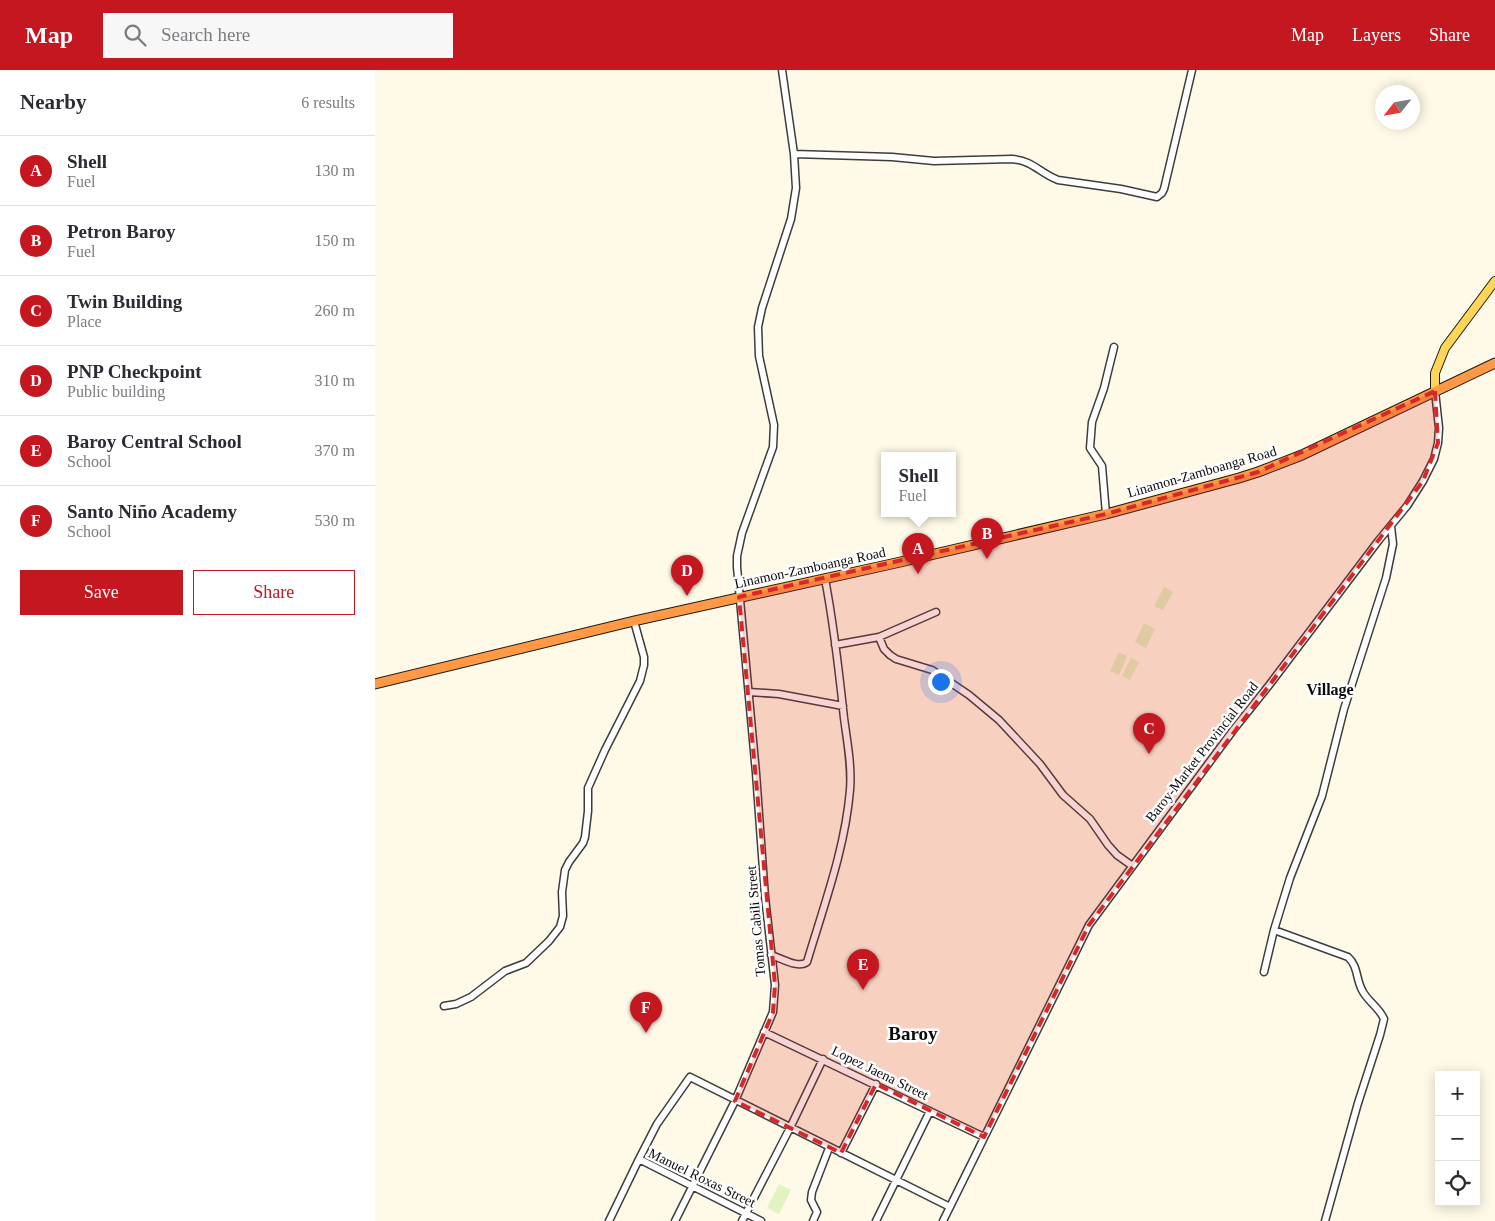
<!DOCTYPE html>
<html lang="en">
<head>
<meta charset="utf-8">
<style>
  :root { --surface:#fff; --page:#f7f7f7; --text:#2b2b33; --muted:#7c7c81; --line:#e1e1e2; --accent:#c51720 }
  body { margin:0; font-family:Georgia,serif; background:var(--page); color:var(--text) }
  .controls { position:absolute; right:15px; bottom:15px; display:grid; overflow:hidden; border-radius:0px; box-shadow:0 2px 12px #0003 }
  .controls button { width:45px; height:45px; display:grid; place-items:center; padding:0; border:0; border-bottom:1px solid var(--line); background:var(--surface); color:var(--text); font:25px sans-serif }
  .compass { position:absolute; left:1000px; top:15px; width:45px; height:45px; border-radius:50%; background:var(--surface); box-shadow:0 2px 12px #0003; rotate:239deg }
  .you { position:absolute; left:565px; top:611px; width:18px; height:18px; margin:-12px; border:4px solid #fff; border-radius:50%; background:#1a73e8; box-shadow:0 0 0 8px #1a73e833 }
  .badge { display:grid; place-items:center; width:32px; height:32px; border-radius:50%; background:var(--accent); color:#fff; font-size:16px; font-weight:700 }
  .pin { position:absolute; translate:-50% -41px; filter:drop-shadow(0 1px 2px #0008) }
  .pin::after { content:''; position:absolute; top:26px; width:18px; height:15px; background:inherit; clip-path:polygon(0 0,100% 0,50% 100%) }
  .popup { position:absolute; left:506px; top:382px; width:75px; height:65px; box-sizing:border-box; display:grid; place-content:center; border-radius:0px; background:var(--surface); filter:drop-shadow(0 1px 4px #0005); font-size:16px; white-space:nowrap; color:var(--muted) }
  .popup b { font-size:19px; color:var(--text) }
  .popup::after { content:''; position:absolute; left:50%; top:100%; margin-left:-10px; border:10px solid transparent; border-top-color:var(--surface) }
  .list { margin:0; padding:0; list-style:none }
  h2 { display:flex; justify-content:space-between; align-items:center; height:65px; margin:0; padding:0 20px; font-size:21px }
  h2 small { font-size:16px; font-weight:400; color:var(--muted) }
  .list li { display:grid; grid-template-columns:32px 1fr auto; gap:15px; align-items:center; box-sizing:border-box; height:70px; padding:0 20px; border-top:1px solid var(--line) }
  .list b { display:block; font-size:19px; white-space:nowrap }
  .list p { margin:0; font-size:16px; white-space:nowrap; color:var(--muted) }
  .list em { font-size:16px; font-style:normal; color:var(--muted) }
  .actions { display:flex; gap:10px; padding:15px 20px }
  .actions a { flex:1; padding:11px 0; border:1px solid var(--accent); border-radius:0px; text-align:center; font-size:18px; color:var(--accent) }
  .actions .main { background:var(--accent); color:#fff }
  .icon { flex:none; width:28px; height:28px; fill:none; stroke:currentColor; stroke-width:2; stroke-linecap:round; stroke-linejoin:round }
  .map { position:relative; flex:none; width:1120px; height:1151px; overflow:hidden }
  header { display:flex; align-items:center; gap:30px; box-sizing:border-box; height:70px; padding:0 25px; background:var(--accent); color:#fff }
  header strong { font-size:24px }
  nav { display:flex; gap:28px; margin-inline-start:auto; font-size:18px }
  .search { width:350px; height:45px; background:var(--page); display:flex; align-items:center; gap:12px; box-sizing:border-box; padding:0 18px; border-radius:0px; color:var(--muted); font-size:19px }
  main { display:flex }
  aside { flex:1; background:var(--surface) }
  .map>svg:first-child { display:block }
  .pitch { fill:#e1f3c0 }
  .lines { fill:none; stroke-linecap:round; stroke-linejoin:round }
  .minor-casing { stroke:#3d3d3d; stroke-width:9 }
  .major-casing { stroke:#1b1b1b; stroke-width:10 }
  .highway-casing { stroke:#1b1b1b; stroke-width:11 }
  .minor { stroke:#fff; stroke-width:6 }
  .major { stroke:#ffd557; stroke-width:8 }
  .highway { stroke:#ff9945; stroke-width:9 }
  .marked { fill:#d62828; fill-opacity:0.2; stroke:#d62828; stroke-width:4; stroke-dasharray:10 6; stroke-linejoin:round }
  .labels { text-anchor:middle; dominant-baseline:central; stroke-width:5; stroke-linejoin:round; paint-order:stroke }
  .street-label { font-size:14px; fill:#0a0a0a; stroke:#fff }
  .quarter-label { font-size:16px; font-weight:bold; fill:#0a0a0a; stroke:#fff }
  .district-label { font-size:19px; font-weight:bold; fill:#0a0a0a; stroke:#fff }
</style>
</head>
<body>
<header>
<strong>Map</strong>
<div class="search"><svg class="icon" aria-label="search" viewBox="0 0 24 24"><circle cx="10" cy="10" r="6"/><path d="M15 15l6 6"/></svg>Search here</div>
<nav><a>Map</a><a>Layers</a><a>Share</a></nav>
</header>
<main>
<aside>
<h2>Nearby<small>6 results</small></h2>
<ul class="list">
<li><span class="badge">A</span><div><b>Shell</b><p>Fuel</p></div><em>130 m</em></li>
<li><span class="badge">B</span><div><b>Petron Baroy</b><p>Fuel</p></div><em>150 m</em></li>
<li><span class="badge">C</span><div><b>Twin Building</b><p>Place</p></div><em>260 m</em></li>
<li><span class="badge">D</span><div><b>PNP Checkpoint</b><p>Public building</p></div><em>310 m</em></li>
<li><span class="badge">E</span><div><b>Baroy Central School</b><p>School</p></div><em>370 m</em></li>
<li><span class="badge">F</span><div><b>Santo Niño Academy</b><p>School</p></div><em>530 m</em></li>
</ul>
<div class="actions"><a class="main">Save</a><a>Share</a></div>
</aside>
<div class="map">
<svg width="1120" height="1151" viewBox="0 0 1120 1151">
  <rect width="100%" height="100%" fill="#fffae7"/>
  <path class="pitch" d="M789 517 798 522 788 540 779 536Z
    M769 553 780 559 771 578 760 572Z
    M744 582 752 586 744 605 735 601Z
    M756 588 764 592 755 610 747 606Z
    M404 1114 416 1120 404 1144 392 1138Z"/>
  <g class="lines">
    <defs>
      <path id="minor" d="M419 84 517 87 559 91 637 89C659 91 664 103 683 110L746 119 782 127 787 123 789 119 817 0
        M731 444 727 396 715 378 717 352 729 318 739 277
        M504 567 509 579 515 585 521 589 557 600 594 625 624 650 665 694 688 725 715 749 733 775 742 785 756 795
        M460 575 504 567 561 542
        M374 622 404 624 468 636
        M899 860 973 887C983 896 981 909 987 920 992 931 1004 937 1009 949L1005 965 983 1033 950 1151
        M396 885C406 888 423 899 432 892 449 835 470 779 475 720 477 696 472 671 469 648 464 601 459 555 450 509
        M889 902 899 860 915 808 947 726 969 639 1011 508 1018 474 1016 456
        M69 936 81 934 96 927 130 901 151 893 174 871 185 857 188 846 187 822 190 800 194 792 208 773 210 767 213 741V718L230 680 265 611 269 595V587L259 551
        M389 962 609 1067
        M466 1083 501 1014
        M264 1089 282 1054 315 1007 575 1137
        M234 1151 264 1089 386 1151
        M300 1151 360 1031 398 942 400 915 390 827 381 703 362 497V486L367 463 398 377 399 355 384 286 383 257 387 238 416 149 421 118 419 84 407 0
        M367 1151 415 1058 448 989
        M438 1151 442 1142 436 1130 437 1122 454 1078
        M501 1151 555 1041
        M568 1151 714 855 859 659 895 614 1004 470 1032 436 1048 411 1059 389 1063 373 1064 358 1060 321"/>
      <path id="major" d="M1060 321V303L1070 278 1120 211"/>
      <path id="highway" d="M0 614 259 551 521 493 731 444 864 408 883 402 927 385 1120 293"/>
    </defs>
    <use href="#minor" class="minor-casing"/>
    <use href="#major" class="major-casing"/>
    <use href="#highway" class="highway-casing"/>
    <use href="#minor" class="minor"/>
    <use href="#major" class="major"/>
    <use href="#highway" class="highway"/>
  </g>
  <path class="marked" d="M1060 321 1063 373 1048 411 714 855 609 1067 501 1014 466 1083 360 1031 398 942 400 915 364 527 731 444 883 402Z"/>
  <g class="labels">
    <g class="street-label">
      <text transform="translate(827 402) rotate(-16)">Linamon-Zamboanga Road</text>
      <text transform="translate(435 498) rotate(-12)">Linamon-Zamboanga Road</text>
      <text transform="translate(827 682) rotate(-52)">Baroy-Market Provincial Road</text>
      <text transform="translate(381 851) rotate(-95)">Tomas Cabili Street</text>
      <text transform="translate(505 1003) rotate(26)">Lopez Jaena Street</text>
      <text transform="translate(327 1108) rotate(26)">Manuel Roxas Street</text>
    </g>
    <g class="quarter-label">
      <text x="955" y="619">Village</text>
    </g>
    <g class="district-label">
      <text x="538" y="963">Baroy</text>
    </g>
  </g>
</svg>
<div class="controls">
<button>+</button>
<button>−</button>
<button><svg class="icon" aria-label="locate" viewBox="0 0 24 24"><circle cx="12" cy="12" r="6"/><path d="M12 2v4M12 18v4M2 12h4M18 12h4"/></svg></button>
</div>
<svg class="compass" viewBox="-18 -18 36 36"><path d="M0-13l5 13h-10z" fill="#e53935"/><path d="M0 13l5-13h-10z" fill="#7c7c81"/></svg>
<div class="you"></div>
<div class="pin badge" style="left:543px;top:504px">A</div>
<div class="popup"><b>Shell</b>Fuel</div>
<div class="pin badge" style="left:612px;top:489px">B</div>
<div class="pin badge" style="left:774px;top:684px">C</div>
<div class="pin badge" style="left:312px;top:526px">D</div>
<div class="pin badge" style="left:488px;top:920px">E</div>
<div class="pin badge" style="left:271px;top:963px">F</div>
</div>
</main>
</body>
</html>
